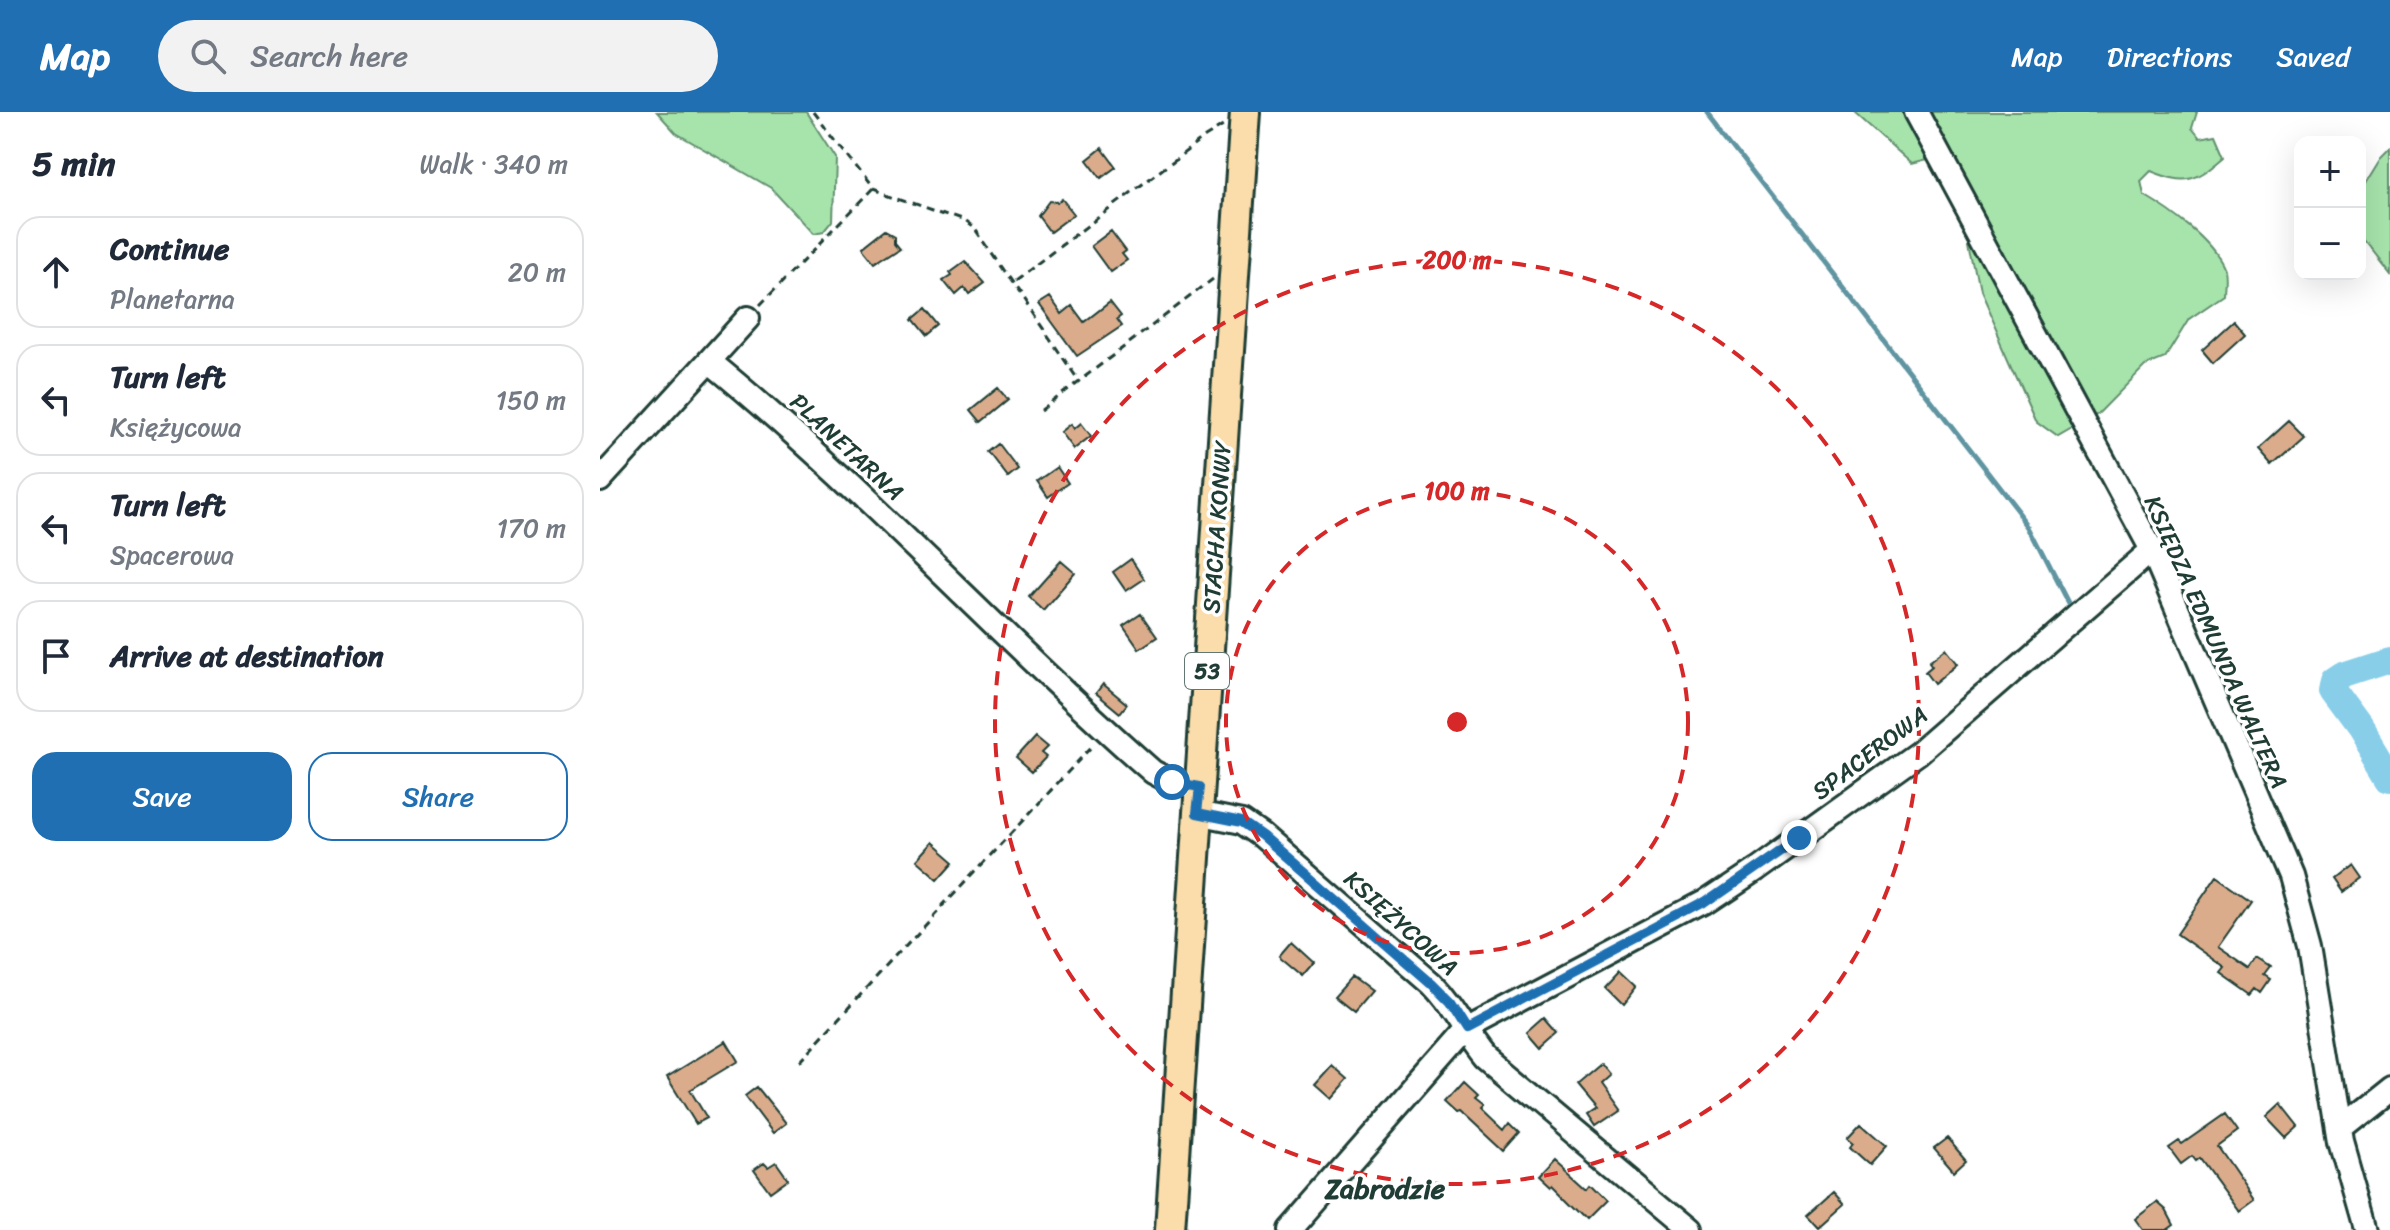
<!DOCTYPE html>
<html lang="en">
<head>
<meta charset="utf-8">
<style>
  :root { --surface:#fff; --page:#f2f2f3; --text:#1f2937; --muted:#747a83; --line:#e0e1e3; --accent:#1f6fb2 }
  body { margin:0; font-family:Sriracha,sans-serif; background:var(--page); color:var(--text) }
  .controls { position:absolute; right:24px; top:24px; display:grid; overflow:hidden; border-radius:16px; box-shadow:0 8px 32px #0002 }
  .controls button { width:72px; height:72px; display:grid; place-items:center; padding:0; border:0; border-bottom:2px solid var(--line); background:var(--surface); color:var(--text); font:40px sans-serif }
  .stop { position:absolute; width:24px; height:24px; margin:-18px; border:6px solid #1f6fb2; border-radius:50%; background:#fff }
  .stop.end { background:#1f6fb2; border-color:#fff; box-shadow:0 2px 8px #0008 }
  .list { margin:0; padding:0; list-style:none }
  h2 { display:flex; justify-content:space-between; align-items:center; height:104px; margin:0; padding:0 32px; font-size:34px }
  h2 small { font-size:26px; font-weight:400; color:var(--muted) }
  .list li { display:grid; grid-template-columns:52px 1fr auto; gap:24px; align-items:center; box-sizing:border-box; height:112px; margin:0 16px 16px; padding:0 16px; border:2px solid var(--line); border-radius:24px }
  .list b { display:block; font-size:30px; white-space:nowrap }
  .list p { margin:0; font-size:26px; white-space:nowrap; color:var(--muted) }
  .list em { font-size:26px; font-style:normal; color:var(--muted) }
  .actions { display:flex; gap:16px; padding:24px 32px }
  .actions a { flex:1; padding:18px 0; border:2px solid var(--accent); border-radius:24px; text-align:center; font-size:28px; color:var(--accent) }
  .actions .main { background:var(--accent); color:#fff }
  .icon { flex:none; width:44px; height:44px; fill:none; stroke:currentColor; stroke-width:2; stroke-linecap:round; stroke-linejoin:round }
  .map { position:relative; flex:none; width:1790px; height:1118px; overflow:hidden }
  header { display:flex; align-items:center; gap:48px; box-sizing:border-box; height:112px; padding:0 40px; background:var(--accent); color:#fff }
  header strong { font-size:38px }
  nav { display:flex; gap:44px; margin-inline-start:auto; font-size:28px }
  .search { width:560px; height:72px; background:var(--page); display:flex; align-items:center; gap:20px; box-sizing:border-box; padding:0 28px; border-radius:44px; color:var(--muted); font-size:30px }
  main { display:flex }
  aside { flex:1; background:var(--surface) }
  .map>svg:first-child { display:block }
  .green { fill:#a7e4ac; stroke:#639070; stroke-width:2 }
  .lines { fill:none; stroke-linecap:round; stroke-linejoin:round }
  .stream { stroke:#5e94a1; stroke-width:5 }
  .river { stroke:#88cee9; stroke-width:28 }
  .building { fill:#dbac8c; stroke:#1f3d34; stroke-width:2 }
  .minor-casing { stroke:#1f3d34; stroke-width:28 }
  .major-casing { stroke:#1f3d34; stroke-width:34 }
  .path { stroke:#1f3d34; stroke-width:3; stroke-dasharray:8 6; stroke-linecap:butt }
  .minor { stroke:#fff; stroke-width:22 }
  .major { stroke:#fbddab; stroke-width:28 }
  .route { stroke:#1f6fb2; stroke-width:10 }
  .ring { fill:none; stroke:#d62828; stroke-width:4; stroke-dasharray:14 10 }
  .labels { text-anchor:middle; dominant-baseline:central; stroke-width:7; stroke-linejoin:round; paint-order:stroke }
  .shield { fill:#fff; stroke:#627771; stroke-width:2 }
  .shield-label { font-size:22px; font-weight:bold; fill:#1f3d34 }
  .street-label { font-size:24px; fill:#1f3d34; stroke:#fff }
  .quarter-label { font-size:28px; font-weight:bold; fill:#1f3d34; stroke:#fff }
  .centre { fill:#d62828; stroke:#fff; stroke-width:4 }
  .ring-label { font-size:24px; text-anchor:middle; font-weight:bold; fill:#d62828; stroke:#fff; stroke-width:7; stroke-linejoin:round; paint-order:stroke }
</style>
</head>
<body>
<header>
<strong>Map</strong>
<div class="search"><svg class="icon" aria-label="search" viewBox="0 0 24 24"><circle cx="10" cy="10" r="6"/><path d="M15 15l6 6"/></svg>Search here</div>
<nav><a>Map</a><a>Directions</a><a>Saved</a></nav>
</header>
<main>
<aside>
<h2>5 min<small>Walk · 340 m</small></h2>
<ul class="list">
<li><svg class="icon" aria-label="ahead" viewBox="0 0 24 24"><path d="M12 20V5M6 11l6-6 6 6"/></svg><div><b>Continue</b><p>Planetarna</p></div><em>20 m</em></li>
<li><svg class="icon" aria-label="left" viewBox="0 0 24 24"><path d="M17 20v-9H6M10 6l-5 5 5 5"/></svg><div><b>Turn left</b><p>Księżycowa</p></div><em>150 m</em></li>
<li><svg class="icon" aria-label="left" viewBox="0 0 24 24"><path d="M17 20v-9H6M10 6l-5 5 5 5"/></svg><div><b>Turn left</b><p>Spacerowa</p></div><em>170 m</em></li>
<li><svg class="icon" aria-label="arrive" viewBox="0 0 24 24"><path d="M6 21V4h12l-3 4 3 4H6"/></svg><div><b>Arrive at destination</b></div></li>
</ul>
<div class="actions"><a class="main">Save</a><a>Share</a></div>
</aside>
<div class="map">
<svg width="1790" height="1118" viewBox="0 0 1790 1118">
  <rect width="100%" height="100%" fill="#fff"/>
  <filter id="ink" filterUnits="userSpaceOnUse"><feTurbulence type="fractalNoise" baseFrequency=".0125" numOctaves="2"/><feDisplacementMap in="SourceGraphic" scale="16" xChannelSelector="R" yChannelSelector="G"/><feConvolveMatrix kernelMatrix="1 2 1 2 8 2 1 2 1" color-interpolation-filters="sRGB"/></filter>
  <g filter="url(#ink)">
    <path class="green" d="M57 0H206L235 45 233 109 224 120 213 122 171 76 76 21Z
      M1254 0H1597L1592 16 1600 26 1616 23 1625 44C1596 69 1588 74 1551 59L1541 69 1544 83C1571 99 1613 128 1624 157 1626 164 1624 175 1624 183L1589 207 1565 246 1545 254 1498 302 1458 325 1436 309 1379 181 1369 128 1383 104 1352 42 1312 52Z
      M1790 35V162L1760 124V77L1779 46Z"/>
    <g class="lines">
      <path class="stream" d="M1107 0 1429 415 1469 493"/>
      <path class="river" d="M1790 548 1744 563 1735 569 1733 579 1761 617 1790 665"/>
    </g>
    <path class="building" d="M502 36 516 55 501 66 487 48Z
      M462 87 474 102 450 120 438 104 449 89 458 90Z
      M287 117 296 122V128L301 134 275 151 263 136Z
      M511 119 526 139 522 142 527 148 510 160 491 134Z
      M365 149 385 171 369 183 364 176 356 183 344 168 352 163 350 160Z
      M450 185 462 202 472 194 484 210 510 190 521 204 517 207 522 214 477 244 439 192Z
      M325 197 339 214 327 224 313 207Z
      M1634 209 1645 222 1613 251 1602 238Z
      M398 276 408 288 381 310 371 298Z
      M1689 309 1704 324 1672 353 1658 337Z
      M481 311 491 324 474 337 461 320 471 312 474 317Z
      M399 332 418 357 408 365 389 340Z
      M457 355 468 371 448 385 437 369Z
      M531 447 544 467 526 479 513 460Z
      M461 449 475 461 443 498 429 485Z
      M541 502 557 525 539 537 523 514Z
      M1346 537 1358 552 1334 572 1325 560 1332 554 1329 550Z
      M503 572 527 592 520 601 496 581Z
      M435 625 447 635 441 641 446 645 432 660 416 646Z
      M333 730 355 749 339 767 317 748Z
      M1750 753 1759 766 1741 780 1732 767Z
      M1617 764 1651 788 1618 835 1650 857 1657 847 1671 856 1665 864 1671 868 1662 881 1657 877 1652 883 1621 861 1625 856 1577 822Z
      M691 830 714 851 703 864 679 844Z
      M1021 860 1036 874 1021 893 1005 877Z
      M752 865 771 879 754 899 735 884Z
      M947 906 960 921 943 936 930 921Z
      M126 929 138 949 90 978 107 1006 96 1012 67 965Z
      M1000 952 1008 962 998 971 1018 999 994 1015 986 1003 995 997 975 973Z
      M732 953 748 967 730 987 714 973Z
      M865 970 879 983 876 986 885 993 882 996 905 1018 910 1011 920 1021 904 1039 862 1000 859 1001 847 990Z
      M157 975 186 1011 173 1021 145 984Z
      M1680 992 1698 1015 1686 1026 1666 1005Z
      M1625 1002 1637 1019 1617 1034 1654 1088 1639 1099 1600 1046 1596 1049 1592 1044 1581 1052 1569 1036 1579 1029 1582 1032Z
      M1261 1011 1287 1034 1270 1053 1250 1035 1253 1031 1247 1026Z
      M1347 1026 1366 1048 1354 1059 1334 1036Z
      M954 1047 987 1077 990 1073 1006 1089 987 1108 952 1073 950 1075 938 1064Z
      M176 1050 188 1067 170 1080 154 1058 164 1051 168 1055Z
      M1234 1080 1245 1092 1219 1115 1208 1103Z
      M1557 1090 1566 1098 1574 1113 1567 1118H1543L1535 1107Z"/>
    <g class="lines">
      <defs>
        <path id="minor" d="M1316 0 1552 438 1691 764 1710 834 1742 1030 1767 1118
          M148 206 109 249C266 377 401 527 553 660L572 670 600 675
          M0 368 109 249
          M597 701 642 710 662 724 831 871C856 896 865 921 886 946L1091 1118
          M1740 1017 1790 977
          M691 1118 867 917 1104 792 1155 758 1318 641 1552 438"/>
        <path id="major" d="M570 1118 645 0"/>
      </defs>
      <use href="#minor" class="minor-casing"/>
      <use href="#major" class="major-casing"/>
      <path class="path" d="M273 77 364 109 375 117 479 269
        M414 169 605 25 623 14
        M160 193 273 77 213 0
        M440 299 613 167
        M199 949 493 633"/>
      <use href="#minor" class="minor"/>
      <use href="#major" class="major"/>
    </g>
  </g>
  <g class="lines" filter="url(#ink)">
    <path class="route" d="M572 670 600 675 597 701 642 710 662 724 831 871 850 890 867 917 1104 792 1199 726"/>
  </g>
  <g class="ring">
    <circle cx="857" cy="610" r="231"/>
    <circle cx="857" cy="610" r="462"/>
  </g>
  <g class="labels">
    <rect class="shield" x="585" y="541" width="44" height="36" rx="6"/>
    <g class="shield-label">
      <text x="607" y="559">53</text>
    </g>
    <g class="street-label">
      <text transform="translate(247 335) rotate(43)">PLANETARNA</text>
      <text transform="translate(617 415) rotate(-86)">STACHA KONWY</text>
      <text transform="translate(1616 530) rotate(66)">KSIĘDZA EDMUNDA WALTERA</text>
      <text transform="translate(1270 641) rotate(-37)">SPACEROWA</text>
      <text transform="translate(801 811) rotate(42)">KSIĘŻYCOWA</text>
    </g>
    <g class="quarter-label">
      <text x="785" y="1076">Zabrodzie</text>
    </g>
  </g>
  <circle cx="857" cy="610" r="12" class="centre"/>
  <g class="ring-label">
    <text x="857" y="156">200 m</text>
    <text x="857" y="387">100 m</text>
  </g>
</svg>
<div class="controls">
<button>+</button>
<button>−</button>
</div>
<div class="stop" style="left:572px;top:670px"></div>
<div class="stop end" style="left:1199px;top:726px"></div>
</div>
</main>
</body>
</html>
